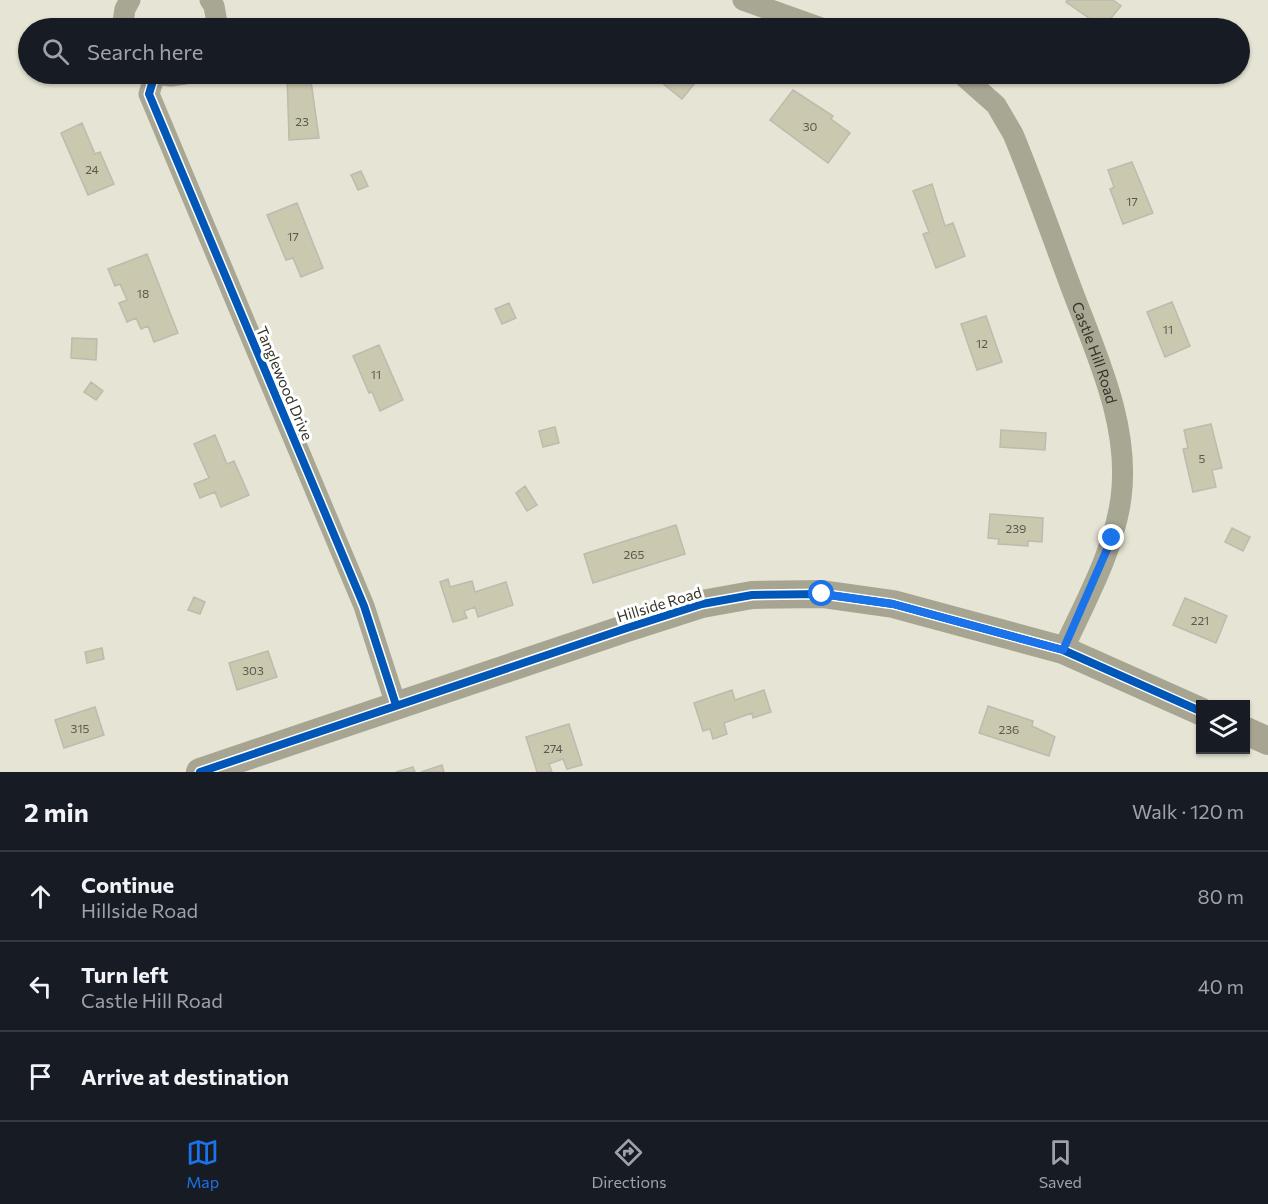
<!DOCTYPE html>
<html lang="en">
<head>
<meta charset="utf-8">
<style>
  :root { --surface:#171b24; --page:#242831; --text:#f1f3f6; --muted:#9ea1a6; --line:#363941; --accent:#1a73e8 }
  body { margin:0; font-family:Commissioner,sans-serif; background:var(--page); color:var(--text) }
  .controls { position:absolute; right:18px; bottom:18px; display:grid; overflow:hidden; border-radius:0px; box-shadow:0 2px 4px #0004 }
  .controls button { width:54px; height:54px; display:grid; place-items:center; padding:0; border:0; border-bottom:2px solid var(--line); background:var(--surface); color:var(--text); font:30px sans-serif }
  .stop { position:absolute; width:18px; height:18px; margin:-14px; border:4px solid #1a73e8; border-radius:50%; background:#fff }
  .stop.end { background:#1a73e8; border-color:#fff; box-shadow:0 2px 6px #0008 }
  .list { margin:0; padding:0; list-style:none }
  h2 { display:flex; justify-content:space-between; align-items:center; height:78px; margin:0; padding:0 24px; font-size:26px }
  h2 small { font-size:20px; font-weight:400; color:var(--muted) }
  .list li { display:grid; grid-template-columns:39px 1fr auto; gap:18px; align-items:center; box-sizing:border-box; height:90px; padding:0 24px; border-top:2px solid var(--line) }
  .list b { display:block; font-size:22px; white-space:nowrap }
  .list p { margin:0; font-size:20px; white-space:nowrap; color:var(--muted) }
  .list em { font-size:20px; font-style:normal; color:var(--muted) }
  .icon { flex:none; width:33px; height:33px; fill:none; stroke:currentColor; stroke-width:2; stroke-linecap:round; stroke-linejoin:round }
  .map { position:relative; flex:none; width:1268px; height:772px; overflow:hidden }
  .search { position:absolute; background:var(--surface); box-shadow:0 2px 4px #0004; left:18px; right:18px; top:18px; height:66px; display:flex; align-items:center; gap:15px; box-sizing:border-box; padding:0 21px; border-radius:33px; color:var(--muted); font-size:22px }
  .sheet { height:348px; background:var(--surface) }
  nav { display:flex; justify-content:space-around; align-items:center; box-sizing:border-box; height:84px; border-top:2px solid var(--line); background:var(--surface); font-size:16px; color:var(--muted) }
  nav a { display:grid; justify-items:center; gap:3px }
  nav .on { color:var(--accent) }
  .map>svg:first-child { display:block }
  .building { fill:#cac8af; stroke:#bcbbae; stroke-width:1.5 }
  .lines { fill:none; stroke-linecap:round; stroke-linejoin:round }
  .street { stroke:#a8a794; stroke-width:21 }
  .secondary { stroke:#a7a592; stroke-width:28 }
  .cycleway-casing { stroke:#fff; stroke-width:11 }
  .cycleway { stroke:#0057b8; stroke-width:8 }
  .route { stroke:#1a73e8; stroke-width:8 }
  .labels { text-anchor:middle; dominant-baseline:central; stroke-width:6; stroke-linejoin:round; paint-order:stroke }
  .number-label { font-size:12px; fill:#5a594a }
  .street-label { font-size:15px; fill:#353429; stroke:#fff }
</style>
</head>
<body>
<div class="map">
<svg width="1268" height="772" viewBox="0 0 1268 772">
  <rect width="100%" height="100%" fill="#e6e5d5"/>
  <path class="building" d="M1067 0H1113L1121 6 1103 28 1066 2Z
    M287 74H310L319 138 289 140Z
    M651 74H693L699 78 682 99Z
    M793 90 833 116 831 119 850 133 828 163 770 120Z
    M82 123 95 154 100 152 114 184 88 195 61 133Z
    M1132 162 1153 213 1123 224 1110 189 1114 187 1108 170Z
    M361 171 368 186 358 190 351 175Z
    M932 184 945 226 953 223 965 256 936 268 923 234 929 232 913 191Z
    M297 203 323 268 301 277 293 258 286 260 267 215Z
    M147 254 178 333 154 342 148 326 141 329 136 318 127 322 119 303 127 300 120 284 115 286 108 269Z
    M1172 302 1190 346 1165 357 1147 312Z
    M509 303 516 318 502 324 495 309Z
    M986 316 1002 362 977 370 961 324Z
    M72 338 97 339 96 360 71 358Z
    M379 345 403 400 380 411 372 392 369 393 353 356Z
    M91 382 103 391 96 400 84 392Z
    M1211 424 1222 468 1212 470 1216 487 1193 492 1183 449 1188 448 1184 430Z
    M555 427 559 443 543 447 539 431Z
    M1001 430 1046 433 1045 450 1000 447Z
    M215 435 227 464 234 461 249 495 221 507 215 492 200 498 194 484 209 478 194 444Z
    M525 486 537 505 527 511 516 493Z
    M990 514 1043 518 1042 542 1028 541V546L998 544 999 539 988 538Z
    M676 525 685 554 593 583 584 554Z
    M1232 528 1250 537 1243 551 1225 542Z
    M448 579 450 587 472 581 475 592 506 582 513 605 478 617 475 607 464 611 467 618 453 622 440 582Z
    M194 597 205 602 200 614 188 610Z
    M1185 598 1227 616 1216 643 1173 625Z
    M102 648 104 659 87 663 85 652Z
    M268 651 277 677 237 690 229 663Z
    M732 690 735 700 764 690 771 712 753 718 752 713 724 723 727 734 713 739 710 729 703 731 694 703Z
    M988 706 1033 721 1032 726 1055 737 1049 756 979 733Z
    M95 707 104 735 64 748 55 720Z
    M569 724 582 765 567 769 563 759 549 764 552 772H537L526 737Z
    M442 765 444 772H421Z
    M413 767 415 772H396Z"/>
  <g class="lines">
    <g class="street">
      <path d="M210 0 214 6 218 28"/>
      <path d="M743 0 821 28"/>
      <path d="M122 28 125 9 130 0"/>
      <path d="M154 74 171 76 185 74"/>
      <path d="M155 74 149 94 364 606 396 705"/>
      <path id="s1" d="M961 74 996 105 1013 134C1033 182 1050 231 1068 279 1093 348 1131 422 1121 498 1114 551 1085 602 1063 650"/>
    </g>
    <path class="secondary" d="M1246 731 1268 741
      M200 772 627 628 702 604 752 595 822 594 893 604 1063 650 1200 711"/>
    <defs>
      <path id="cycleway" d="M155 74 149 94 364 606 396 705
        M200 772 627 628 702 604 752 595 822 594 893 604 1063 650 1200 711"/>
    </defs>
    <use href="#cycleway" class="cycleway-casing"/>
    <use href="#cycleway" class="cycleway"/>
  </g>
  <g class="lines">
    <path class="route" d="M822 594 893 604 1063 650 1112 538"/>
  </g>
  <g class="labels">
    <g class="number-label">
      <text x="302" y="121">23</text>
      <text x="810" y="126">30</text>
      <text x="92" y="169">24</text>
      <text x="1132" y="201">17</text>
      <text x="293" y="236">17</text>
      <text x="143" y="293">18</text>
      <text x="1168" y="329">11</text>
      <text x="982" y="343">12</text>
      <text x="376" y="374">11</text>
      <text x="1202" y="458">5</text>
      <text x="1016" y="528">239</text>
      <text x="634" y="554">265</text>
      <text x="1200" y="620">221</text>
      <text x="253" y="670">303</text>
      <text x="80" y="728">315</text>
      <text x="1009" y="729">236</text>
      <text x="553" y="748">274</text>
    </g>
    <g class="street-label">
      <text stroke="none"><textPath href="#s1" startOffset="314">Castle Hill Road</textPath></text>
      <text transform="translate(285 383) rotate(67)">Tanglewood Drive</text>
      <text transform="translate(659 604) rotate(-17)">Hillside Road</text>
    </g>
  </g>
</svg>
<div class="controls">
<button><svg class="icon" aria-label="layers" viewBox="0 0 24 24"><path d="M12 4l9 5-9 5-9-5zM3 14l9 5 9-5"/></svg></button>
</div>
<div class="stop" style="left:822px;top:594px"></div>
<div class="stop end" style="left:1112px;top:538px"></div>
<div class="search"><svg class="icon" aria-label="search" viewBox="0 0 24 24"><circle cx="10" cy="10" r="6"/><path d="M15 15l6 6"/></svg>Search here</div>
</div>
<section class="sheet">
<h2>2 min<small>Walk · 120 m</small></h2>
<ul class="list">
<li><svg class="icon" aria-label="ahead" viewBox="0 0 24 24"><path d="M12 20V5M6 11l6-6 6 6"/></svg><div><b>Continue</b><p>Hillside Road</p></div><em>80 m</em></li>
<li><svg class="icon" aria-label="left" viewBox="0 0 24 24"><path d="M17 20v-9H6M10 6l-5 5 5 5"/></svg><div><b>Turn left</b><p>Castle Hill Road</p></div><em>40 m</em></li>
<li><svg class="icon" aria-label="arrive" viewBox="0 0 24 24"><path d="M6 21V4h12l-3 4 3 4H6"/></svg><div><b>Arrive at destination</b></div></li>
</ul>
</section>
<nav>
<a class="on"><svg class="icon" aria-label="map" viewBox="0 0 24 24"><path d="M3 6l6-2 6 2 6-2v14l-6 2-6-2-6 2zM9 4v14M15 6v14"/></svg>Map</a>
<a><svg class="icon" aria-label="directions" viewBox="0 0 24 24"><path d="M12 3l9 9-9 9-9-9zM9 14v-3h6M13 9l2 2-2 2"/></svg>Directions</a>
<a><svg class="icon" aria-label="saved" viewBox="0 0 24 24"><path d="M7 4h10v16l-5-4-5 4z"/></svg>Saved</a>
</nav>
</body>
</html>
